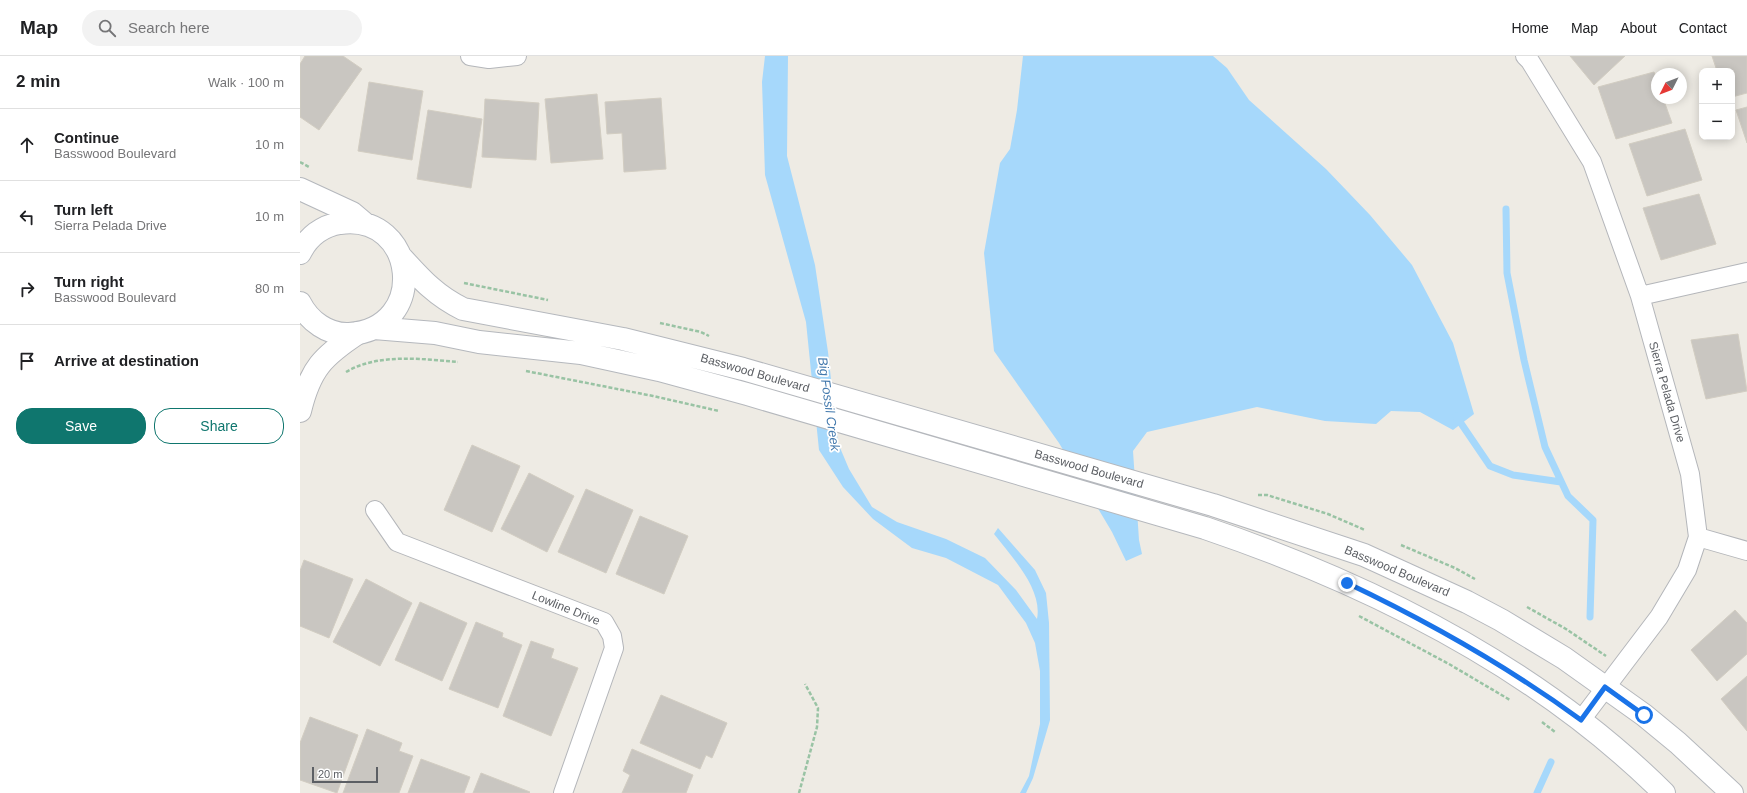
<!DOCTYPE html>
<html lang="en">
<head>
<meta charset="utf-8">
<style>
  :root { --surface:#fff; --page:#f2f2f2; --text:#202124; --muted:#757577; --line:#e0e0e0; --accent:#0f766e }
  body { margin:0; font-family:Arial,sans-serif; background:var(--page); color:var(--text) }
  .controls { position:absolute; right:12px; top:12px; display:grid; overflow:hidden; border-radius:8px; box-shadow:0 2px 10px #0003 }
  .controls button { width:36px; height:36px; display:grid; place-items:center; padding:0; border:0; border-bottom:1px solid var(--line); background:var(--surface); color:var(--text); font:20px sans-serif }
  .compass { position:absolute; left:1351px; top:12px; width:36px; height:36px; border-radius:50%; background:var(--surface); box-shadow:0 2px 10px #0003; rotate:228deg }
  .scale { position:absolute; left:12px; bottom:10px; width:66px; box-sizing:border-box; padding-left:4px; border:2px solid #5c5f64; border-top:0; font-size:11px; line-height:14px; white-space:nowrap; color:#5c5f64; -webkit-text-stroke:3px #fff; paint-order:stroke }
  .stop { position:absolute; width:12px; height:12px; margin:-9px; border:3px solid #1a73e8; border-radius:50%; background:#fff }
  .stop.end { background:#1a73e8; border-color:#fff; box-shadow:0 1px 4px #0008 }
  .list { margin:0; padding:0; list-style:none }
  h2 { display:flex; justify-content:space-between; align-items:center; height:52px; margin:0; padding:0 16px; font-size:17px }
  h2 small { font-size:13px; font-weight:400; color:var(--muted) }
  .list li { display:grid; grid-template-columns:26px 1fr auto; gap:12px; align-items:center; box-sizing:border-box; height:72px; padding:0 16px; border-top:1px solid var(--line) }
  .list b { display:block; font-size:15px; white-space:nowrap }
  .list p { margin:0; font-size:13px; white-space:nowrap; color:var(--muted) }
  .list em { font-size:13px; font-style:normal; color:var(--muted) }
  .actions { display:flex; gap:8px; padding:12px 16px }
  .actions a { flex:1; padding:9px 0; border:1px solid var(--accent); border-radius:16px; text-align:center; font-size:14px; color:var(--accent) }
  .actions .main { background:var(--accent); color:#fff }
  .icon { flex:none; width:22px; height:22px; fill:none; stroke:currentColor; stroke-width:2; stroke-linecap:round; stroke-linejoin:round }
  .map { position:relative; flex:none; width:1447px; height:737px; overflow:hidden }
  header { display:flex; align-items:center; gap:24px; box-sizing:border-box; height:56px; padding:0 20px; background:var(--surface); border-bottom:1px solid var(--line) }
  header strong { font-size:19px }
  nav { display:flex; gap:22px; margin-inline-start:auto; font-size:14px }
  .search { width:280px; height:36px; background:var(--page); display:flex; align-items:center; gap:10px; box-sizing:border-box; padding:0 14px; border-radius:22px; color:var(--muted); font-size:15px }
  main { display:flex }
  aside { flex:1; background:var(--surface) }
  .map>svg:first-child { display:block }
  .water { fill:#a6d8fb }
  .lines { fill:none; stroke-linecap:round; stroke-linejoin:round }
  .stream { stroke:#a6d8fb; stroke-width:7 }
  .building { fill:#c9c6c1; stroke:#d2cdc2 }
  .minor-casing { stroke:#b4b6ba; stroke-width:20 }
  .tertiary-casing { stroke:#b4b6ba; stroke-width:24 }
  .secondary-casing { stroke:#b5b8bd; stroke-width:24 }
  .path { stroke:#99c3a4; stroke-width:2.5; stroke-dasharray:4 2; stroke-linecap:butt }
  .minor { stroke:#fff; stroke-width:18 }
  .tertiary { stroke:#fff; stroke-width:22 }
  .secondary { stroke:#fff; stroke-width:22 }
  .route { stroke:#1a73e8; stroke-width:5 }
  .labels { text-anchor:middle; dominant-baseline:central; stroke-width:3.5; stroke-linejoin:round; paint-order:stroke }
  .street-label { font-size:12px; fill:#5c5f64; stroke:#fff }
  .water-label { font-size:13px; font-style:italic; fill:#4379ad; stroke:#fff }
</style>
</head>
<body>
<header>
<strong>Map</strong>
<div class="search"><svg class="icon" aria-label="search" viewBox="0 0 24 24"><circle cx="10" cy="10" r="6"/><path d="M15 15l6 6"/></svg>Search here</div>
<nav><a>Home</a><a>Map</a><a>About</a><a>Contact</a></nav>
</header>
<main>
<aside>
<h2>2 min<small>Walk · 100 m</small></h2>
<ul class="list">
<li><svg class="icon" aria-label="ahead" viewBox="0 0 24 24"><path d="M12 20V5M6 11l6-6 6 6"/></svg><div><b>Continue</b><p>Basswood Boulevard</p></div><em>10 m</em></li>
<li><svg class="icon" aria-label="left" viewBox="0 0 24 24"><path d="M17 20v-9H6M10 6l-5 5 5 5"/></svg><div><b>Turn left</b><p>Sierra Pelada Drive</p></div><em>10 m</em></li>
<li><svg class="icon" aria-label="right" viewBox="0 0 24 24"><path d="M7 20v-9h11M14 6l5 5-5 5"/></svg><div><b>Turn right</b><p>Basswood Boulevard</p></div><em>80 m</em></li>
<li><svg class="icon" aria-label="arrive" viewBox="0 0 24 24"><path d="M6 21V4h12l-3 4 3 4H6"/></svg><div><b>Arrive at destination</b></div></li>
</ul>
<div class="actions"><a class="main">Save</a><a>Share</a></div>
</aside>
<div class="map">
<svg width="1447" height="737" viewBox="0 0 1447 737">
  <rect width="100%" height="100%" fill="#eeebe4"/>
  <path class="water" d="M465 0H488L487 100 515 209 528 296 538 387 549 413 572 451 597 466 646 483 685 502 716 534 737 563C743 533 711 500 694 478L698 472 735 514 746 537 749 567 750 664 733 722 726 737H720L729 720 740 668V615L735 587 726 567 698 529 646 502 612 492 573 463 543 431 519 394 506 266 465 119 462 26Z
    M723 0H913L927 12 949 44 1026 113 1070 159 1112 209 1153 287 1174 358 1153 374 1120 356 1091 355 1076 368 1025 365 957 351 847 376 833 395 839 484 842 498 826 505 812 476 759 387 694 295 684 197 700 107 710 93 717 54Z"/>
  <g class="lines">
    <path class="stream" d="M1206 153 1207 217 1224 304 1245 391 1268 440 1293 464 1290 561
      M1156 360 1190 410 1213 419 1261 426
      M1237 737 1251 706"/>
  </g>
  <path class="building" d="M5 0H43L62 13 19 74 0 61V8Z
    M1270 0H1325L1294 29Z
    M1412 0H1447V37L1432 41V15H1417Z
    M1354 16 1357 24V42H1363L1372 67 1316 83 1298 31Z
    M69 26 123 35 112 104 58 95Z
    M297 38 303 103 251 107 245 43Z
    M361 42 366 113 324 116 322 77 307 78 305 46Z
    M185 43 239 47 236 104 182 101Z
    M1447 51V87L1436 54Z
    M128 54 182 63 171 132 117 123Z
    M1385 73 1402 124 1347 140 1329 88Z
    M1399 138 1416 188 1361 204 1343 152Z
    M1438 278 1447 335 1406 343 1391 284Z
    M172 389 220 410 192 476 144 454Z
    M229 417 274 440 247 496 201 473Z
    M286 433 333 454 306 517 258 496Z
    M340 460 388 480 364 538 316 518Z
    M4 504 53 523 29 582 0 570V515Z
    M66 523 112 547 80 610 33 586Z
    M120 546 167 567 142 625 95 604Z
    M1435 554 1447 567V598L1417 625 1391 594Z
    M176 566 203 577 202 581 222 589 198 652 149 633Z
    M231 585 254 593 251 602 278 612 251 680 203 660Z
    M1447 620V675L1421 643Z
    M361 639 427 667 412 702 406 699 400 713 340 687Z
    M10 661 58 679 37 737 0 724V687Z
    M67 673 102 687 99 695 113 700 99 737H43Z
    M332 693 393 719 386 737H322L330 719 323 715Z
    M121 703 170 721 164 737H108Z
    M181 717 230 736 229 737H173Z"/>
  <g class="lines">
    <defs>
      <path id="minor" d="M170 0 189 3 217 0
        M1225 0 1230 5 1292 106 1340 240 1390 418 1398 481 1387 514 1359 561 1281 664
        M1340 240 1447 216
        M75 454 97 486 304 566 312 580 314 592 263 737
        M1398 481 1447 495"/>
      <path id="tertiary" d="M0 355C10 313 23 300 58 277"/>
      <path id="secondary" d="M0 133 52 157 65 168
        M0 197C8 181 22 170 40 167 117 156 130 273 49 278 28 279 9 265 0 247
        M101 201C121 223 136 240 163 253L323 283 443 313 913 449 1064 499 1167 546 1201 564 1264 602 1344 659 1378 687 1432 737
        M74 272 135 277 179 286 281 297 359 314 447 338 905 472C1073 529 1237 611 1364 737"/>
    </defs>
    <use href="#minor" class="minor-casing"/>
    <use href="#tertiary" class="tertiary-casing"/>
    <use href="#secondary" class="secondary-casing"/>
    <path class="path" d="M0 106 9 111
      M164 227 248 244
      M360 267 401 276 409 280
      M226 315 353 340 419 355
      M46 316C78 297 122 303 158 306
      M958 439H967L1028 458 1065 474
      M1101 489 1155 512 1175 523
      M1227 551 1266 573 1306 600
      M1059 560 1149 608 1210 644
      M1242 666 1255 676
      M499 737 517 671 518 652 505 628"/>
    <use href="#minor" class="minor"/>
    <use href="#tertiary" class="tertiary"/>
    <use href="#secondary" class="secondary"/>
  </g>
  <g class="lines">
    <path class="route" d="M1047 527C1129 566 1207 610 1281 664L1305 631 1344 659"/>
  </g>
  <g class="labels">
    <g class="street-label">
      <text transform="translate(455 317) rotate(16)">Basswood Boulevard</text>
      <text transform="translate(1367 336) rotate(74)">Sierra Pelada Drive</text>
      <text transform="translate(789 413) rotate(16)">Basswood Boulevard</text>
      <text transform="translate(1097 515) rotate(23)">Basswood Boulevard</text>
      <text transform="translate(266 552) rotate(22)">Lowline Drive</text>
    </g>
    <g class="water-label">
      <text transform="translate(529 348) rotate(82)">Big Fossil Creek</text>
    </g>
  </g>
</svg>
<div class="controls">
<button>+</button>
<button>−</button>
</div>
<svg class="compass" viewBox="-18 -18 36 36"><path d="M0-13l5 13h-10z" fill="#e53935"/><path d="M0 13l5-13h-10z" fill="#757577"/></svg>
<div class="scale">20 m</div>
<div class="stop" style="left:1344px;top:659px"></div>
<div class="stop end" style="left:1047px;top:527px"></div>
</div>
</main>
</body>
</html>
